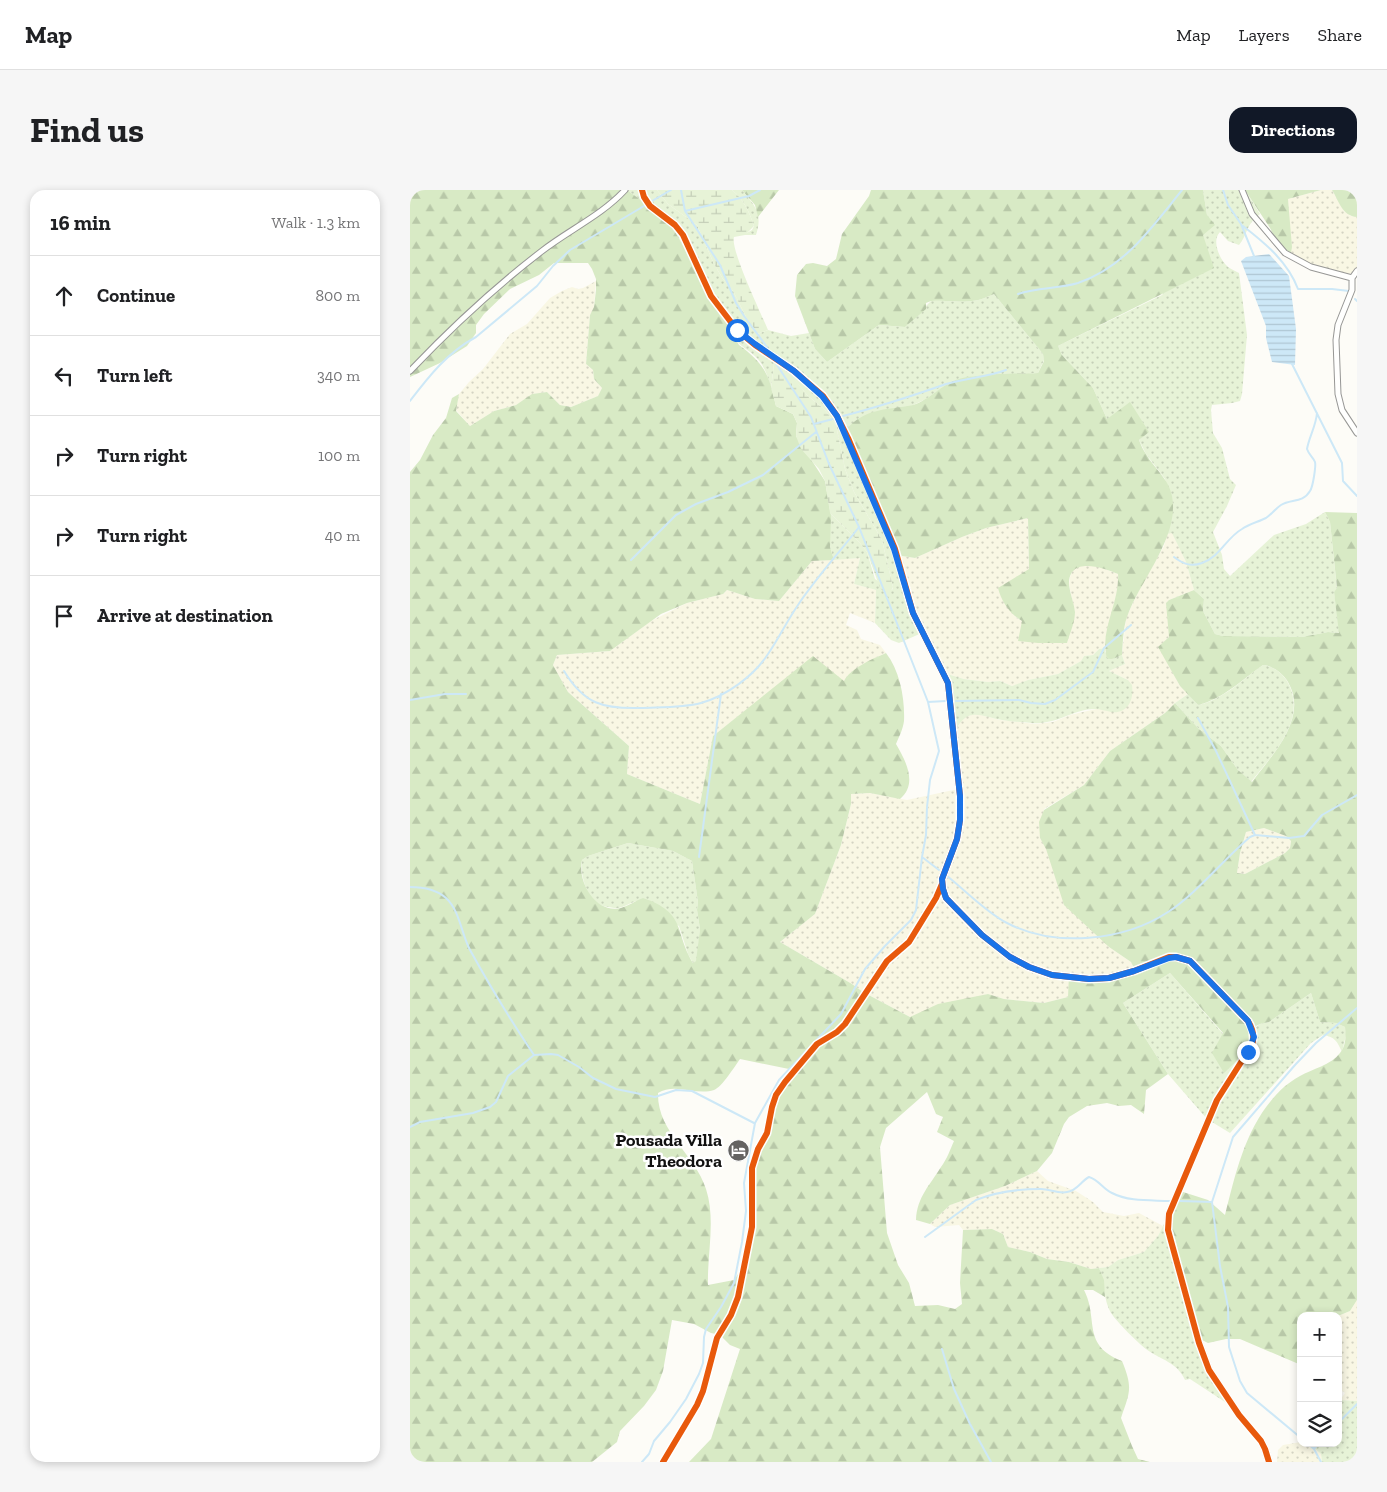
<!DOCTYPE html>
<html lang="en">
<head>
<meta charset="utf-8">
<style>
  :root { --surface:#fff; --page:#f6f6f6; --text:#202124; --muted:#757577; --line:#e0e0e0; --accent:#111827 }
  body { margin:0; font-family:"Zilla Slab",serif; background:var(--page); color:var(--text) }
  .controls { position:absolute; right:15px; bottom:15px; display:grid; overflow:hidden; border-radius:10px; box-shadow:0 2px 8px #0003 }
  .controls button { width:45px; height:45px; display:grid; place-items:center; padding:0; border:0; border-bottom:1px solid var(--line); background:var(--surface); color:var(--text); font:25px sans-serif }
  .stop { position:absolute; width:15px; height:15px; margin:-11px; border:4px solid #1a73e8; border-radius:50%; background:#fff }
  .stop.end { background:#1a73e8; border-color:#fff; box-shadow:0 1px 5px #0008 }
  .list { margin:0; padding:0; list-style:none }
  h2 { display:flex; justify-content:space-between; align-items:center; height:65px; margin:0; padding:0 20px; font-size:21px }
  h2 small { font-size:16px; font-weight:400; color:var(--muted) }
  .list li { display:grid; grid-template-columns:32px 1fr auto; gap:15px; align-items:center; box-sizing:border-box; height:80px; padding:0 20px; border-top:1px solid var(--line) }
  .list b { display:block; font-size:19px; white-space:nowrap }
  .list em { font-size:16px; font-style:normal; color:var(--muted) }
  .icon { flex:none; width:28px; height:28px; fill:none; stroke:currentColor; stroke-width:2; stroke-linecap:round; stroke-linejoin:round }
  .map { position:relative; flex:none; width:947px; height:1272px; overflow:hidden; border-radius:15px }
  header { display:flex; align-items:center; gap:30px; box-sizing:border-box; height:70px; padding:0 25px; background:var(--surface); border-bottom:1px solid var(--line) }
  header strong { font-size:24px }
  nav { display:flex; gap:28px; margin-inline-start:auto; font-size:18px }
  .intro { display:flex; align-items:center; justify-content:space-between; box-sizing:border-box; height:120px; padding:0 30px }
  h1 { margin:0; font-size:35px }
  .button { padding:12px 22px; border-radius:15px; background:var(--accent); color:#fff; font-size:18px; font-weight:700 }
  main { display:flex; gap:30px; padding:0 30px }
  aside { flex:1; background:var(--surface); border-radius:15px; box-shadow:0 2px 8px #0003 }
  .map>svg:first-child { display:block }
  .farmland { fill:url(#farmland-dots) }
  .grass { fill:url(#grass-dots) }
  .forest { fill:url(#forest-firs); fill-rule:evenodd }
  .wetland { fill:url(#wetland-marsh) }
  .water { fill:url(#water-rules) }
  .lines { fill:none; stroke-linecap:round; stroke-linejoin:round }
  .stream { stroke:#cde8f7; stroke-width:2 }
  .minor-casing { stroke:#979795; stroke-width:7 }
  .tertiary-casing { stroke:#979795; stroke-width:8 }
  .minor { stroke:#fffffe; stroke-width:5 }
  .tertiary { stroke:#fffffe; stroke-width:6 }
  .cycleway-casing { stroke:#fff; stroke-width:9 }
  .cycleway { stroke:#e8590c; stroke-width:6 }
  .route { stroke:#1a73e8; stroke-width:6 }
  .labels { text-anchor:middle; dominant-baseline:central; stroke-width:5; stroke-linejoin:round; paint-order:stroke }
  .poi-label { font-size:18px; font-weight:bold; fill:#111; stroke:#fff; text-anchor:end }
</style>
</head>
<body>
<header>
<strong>Map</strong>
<nav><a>Map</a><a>Layers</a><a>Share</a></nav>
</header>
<div class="intro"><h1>Find us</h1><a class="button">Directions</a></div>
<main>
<aside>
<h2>16 min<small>Walk · 1.3 km</small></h2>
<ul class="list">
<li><svg class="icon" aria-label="ahead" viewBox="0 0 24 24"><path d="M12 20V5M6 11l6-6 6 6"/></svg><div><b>Continue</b></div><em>800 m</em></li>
<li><svg class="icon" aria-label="left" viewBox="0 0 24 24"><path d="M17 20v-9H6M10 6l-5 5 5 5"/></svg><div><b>Turn left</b></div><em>340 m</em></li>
<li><svg class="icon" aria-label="right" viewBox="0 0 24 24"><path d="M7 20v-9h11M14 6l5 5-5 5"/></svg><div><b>Turn right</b></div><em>100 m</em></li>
<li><svg class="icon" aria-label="right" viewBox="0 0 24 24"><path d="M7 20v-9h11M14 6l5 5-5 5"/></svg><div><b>Turn right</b></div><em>40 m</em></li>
<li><svg class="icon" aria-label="arrive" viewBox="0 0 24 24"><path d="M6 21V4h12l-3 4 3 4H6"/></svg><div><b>Arrive at destination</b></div></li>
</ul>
</aside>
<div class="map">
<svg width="947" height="1272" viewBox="0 0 947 1272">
  <defs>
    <pattern id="farmland-dots" width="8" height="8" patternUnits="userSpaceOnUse" patternTransform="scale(1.25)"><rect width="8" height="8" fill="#f9f7e4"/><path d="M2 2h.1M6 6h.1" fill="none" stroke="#d4d3c3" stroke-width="1.8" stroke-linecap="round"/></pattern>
    <pattern id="grass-dots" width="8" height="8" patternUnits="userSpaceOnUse" patternTransform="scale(1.25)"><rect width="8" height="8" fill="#e7f3d7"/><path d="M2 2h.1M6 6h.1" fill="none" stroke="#c5cfb8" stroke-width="1.8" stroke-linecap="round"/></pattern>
    <pattern id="forest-firs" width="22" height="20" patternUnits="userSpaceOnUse" patternTransform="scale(1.25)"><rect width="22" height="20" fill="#d8eac5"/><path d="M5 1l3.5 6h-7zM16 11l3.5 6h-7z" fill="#b8c8a8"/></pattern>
    <pattern id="wetland-marsh" width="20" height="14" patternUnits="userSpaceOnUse" patternTransform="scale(1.25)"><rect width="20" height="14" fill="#e7f3d7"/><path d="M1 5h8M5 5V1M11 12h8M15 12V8" fill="none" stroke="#c5cfb8"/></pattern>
    <pattern id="water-rules" width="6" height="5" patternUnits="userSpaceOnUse" patternTransform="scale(1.25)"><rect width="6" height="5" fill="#cde8f7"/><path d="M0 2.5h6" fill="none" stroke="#afc6d3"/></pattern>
  </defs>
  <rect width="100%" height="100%" fill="#fdfcf7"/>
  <path class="farmland" d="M911 0H922L934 21 941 26 947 27V83L934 84 896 76 880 68 878 9Z
    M186 91 184 118 180 125 176 174 183 180 184 189 192 198 188 206 161 217 150 215 137 202 123 204 106 215 84 221 60 236 46 220 49 204 59 192 73 179 100 144 117 134 140 108 152 101 162 97 168 99 173 98Z
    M618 328 619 380 615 382 599 419 607 428 612 431 617 452H657L665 423 659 395 660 387 663 379 669 376H687L708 384 709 395 699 435 695 458 689 459 683 465 674 466 671 471 648 484 618 490 606 495 602 496 590 491 578 492 554 489 534 483 507 426 489 368 492 366 505 368 552 347 576 338Z
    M762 342 776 372 784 400 759 410V447L749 457 770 496 778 504 765 513 755 523 700 561 674 595 634 619 630 648 699 757 721 772 724 778 658 807 634 813 594 809 578 804 500 827 453 802 442 794 370 752 405 724 431 655 441 614V604L460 603 497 610 548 599 546 540 551 531 557 526 567 524 590 530 625 534 643 532 660 525 686 519 718 490 699 481 715 474 712 465 716 428 732 394 754 356 757 344Z
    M450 368 444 394 466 400 465 433 440 423 436 435 447 440 451 449 470 455 476 463 467 467 434 491 340 517 303 546 290 614 217 584 219 556 158 502 143 475 147 465 200 461 241 431 277 413 313 404 317 400 345 409 369 411 402 371Z
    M854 638 876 646 881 651 880 658 875 663 835 684 827 683 830 663 836 642Z
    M627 981 638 991 666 1001 683 1012 693 1022 714 1026 729 1023 753 1036 748 1046 734 1062 708 1070 698 1077 681 1079 659 1072 637 1069 620 1062 598 1057 593 1044 582 1039 553 1040 549 1035 525 1037 520 1034 540 1015 595 996Z
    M947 1110V1211L930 1210 935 1203 928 1198V1126L940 1121Z
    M891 1252V1253H897L903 1257 911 1264 912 1272H867L868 1260 873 1255Z"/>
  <path class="grass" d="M217 0H247L258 14 287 35 304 74 313 89 323 101 341 137 347 144 358 140 381 146 399 143 405 159 417 172 469 135 495 137 521 111C546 109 558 117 584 104L633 164 634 170 628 183 565 186 542 191 516 209 499 217H491L489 368 498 400 514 442 489 453 481 450 465 433 466 400 444 394 450 368 424 370 420 357V323L449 352 457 362 465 389 482 400 483 397 472 350 444 302 435 279 426 235 415 220 397 205 376 179 364 174 361 198C358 187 355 177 347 168 338 159 330 157 323 146L263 38 239 16Z
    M322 0H332C345 16 353 23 346 45H333L342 40 344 36C339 21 334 10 322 0Z
    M793 0H835L850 24C836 34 838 44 829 55L818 51 810 42C801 51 810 70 818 77 821 79 825 81 829 83L837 145 832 204 830 211 822 213 802 215 801 220 803 243 812 258 820 289 826 295 817 316 803 342 812 365 814 379 820 386 864 345 896 334 915 322 920 332 927 399 924 402 930 443 918 442 892 447 813 446 805 444 793 421 794 409 784 400 776 372 762 343 757 344 762 324 755 289 736 264 729 250 738 241 697 229 683 198 652 165 648 156 752 105 793 45 797 25Z
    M695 458V462L703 469 712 465 715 474 699 481 718 490 722 495C724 510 718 524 701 522 696 521 690 519 685 519 663 519 647 535 622 533 612 532 602 532 592 530 571 527 558 516 546 540L534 483 554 489 578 492 590 491 602 496 618 490 648 484 671 471 674 466 683 465 689 459Z
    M853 475C863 476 872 483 877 491 899 528 863 564 841 592L828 580 811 556 789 539 765 513 778 504 788 515C813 510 833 489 853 475Z
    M218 653 263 661 282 671 288 712 287 720 290 739 287 771 283 773 278 764 269 736 226 711C220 713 213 718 207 718 200 718 190 716 184 711 175 703 170 681 172 670L178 666Z
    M760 783 813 844 844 853 846 837 850 834 859 832 901 803 910 832 926 833 935 837 936 845 932 862C927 851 925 847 913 845L901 853 820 943 797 929 758 884 713 813Z
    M753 1036 763 1041 793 1165 818 1214 780 1189 775 1190C767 1172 751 1170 736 1159 728 1153 707 1132 701 1123 693 1109 695 1093 689 1078L698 1077 708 1070 734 1062 748 1046Z
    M930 1210 947 1211V1272H912L911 1264 903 1257 908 1253H928V1237L932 1233C929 1226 926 1217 930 1210Z"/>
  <path class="forest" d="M0 0H217L239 16 263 38 329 155C355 174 359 185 366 216L383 224 387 233 386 246 415 291 421 326 420 357 424 370 402 371 369 411 345 409 317 400 313 404 277 413 251 424 200 461 147 465 143 475 158 502 219 556 217 584 290 614 303 546 403 466 434 491C441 478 462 469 476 463 490 481 495 509 494 531 493 539 489 547 486 554 496 571 508 594 490 609L460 603 441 604V614L431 655 405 724 370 752 442 794 453 802 500 827 528 814 578 804 594 809 634 813 658 807 659 785C687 787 697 785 724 778L721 772 699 757 654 715 636 659 630 648 629 632 634 620 674 595 700 561 755 523 765 513 789 539 811 556 828 580 842 592C862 565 899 528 878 492 873 483 863 476 853 475 833 489 813 509 788 515L770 496 748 457 759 447 756 413 759 410 784 400 794 409 793 421 805 444 813 446 892 447 918 442 929 443 924 402 927 398 920 332 915 322 947 323V1110L940 1121 928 1126H891V1175L830 1149H816L798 1153 788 1148 784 1126 763 1041 753 1036 770 1001 798 1010 815 1025C827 978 837 931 874 897 879 893 884 889 890 886 902 879 921 875 930 863 936 856 936 846 935 837L926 833 910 832 901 803 859 832 850 834 846 836 845 853 814 883 802 863 813 843 760 783 713 813 758 884 736 900 734 924 721 915 709 916 697 913 677 916 659 927 654 934 642 963 627 981 595 996 540 1015 520 1034 506 1030C507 1007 520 995 531 977 537 969 540 960 544 951L527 942 533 927 526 924 517 902 476 938 470 957 477 1043 488 1075 499 1093 505 1116 528 1115 545 1119 552 1114 550 1093 553 1040 582 1039 593 1044 598 1057 620 1062 637 1069 659 1072 681 1079 689 1078 694 1090 695 1107 683 1100H674C689 1129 671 1155 712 1171 723 1198 720 1202 711 1228L722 1256 728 1269 740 1272H279L301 1249 330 1159 320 1155 310 1145 301 1143 284 1134 262 1130 253 1181 246 1200 234 1216 210 1241 207 1252 182 1272H0V282L10 270 23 245 36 228 42 208 49 204 46 221 60 236 84 221 106 215 122 204 137 202 150 215 161 217 188 206 192 198 184 189 183 180 176 174 180 125 184 117 186 100V89L182 79 178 73H144L129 85 100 99 74 124 66 135V143L57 156 30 173 0 187ZM854 638 876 646 881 651 880 658 875 663 835 684 827 683 830 663 836 642ZM218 653 263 661 282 671 288 712 287 720 290 739 286 771 283 773C264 742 277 723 233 708 225 711 218 716 211 718 185 724 167 691 172 670L178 666ZM330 869 379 879 366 918 360 943 347 969 343 985 337 1071 324 1090 298 1095C297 1064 306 1030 296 999 285 964 247 942 248 903 265 892 286 906 304 900 312 897 325 876 330 869Z
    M332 0H369L348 27 345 15Z
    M461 0H793L797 25 805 35 793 45 804 78 648 156 652 165 683 198 697 229 720 212 739 242 729 250C731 255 733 260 736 264 744 278 759 289 762 306 770 347 730 390 717 427 713 438 713 453 712 465 707 467 702 471 697 468 689 441 710 412 708 384 692 377 658 366 659 395 660 404 664 413 665 422 665 432 660 443 657 453H628L608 451 612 431C600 424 591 411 588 398L619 379 618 328 576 338 552 347 505 368 492 366 489 368 436 240C454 219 473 220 498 216 514 214 527 199 541 192 558 183 607 184 628 183L634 171 633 164 584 104C558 117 546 109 521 111L516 113V119L495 137 469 135 417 172 405 159 385 106 387 85 396 74 403 73 417 76 426 69 432 44 459 6Z
    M835 0H911L878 9 882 57 880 68 869 56 860 38Z
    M922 0H947V27C932 26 929 11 922 0Z"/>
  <path class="wetland" d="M247 0H322C334 10 339 21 344 36L335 45 324 47C320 59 351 123 358 140L347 144 341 137 323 101 313 89 304 74 287 35 258 14Z
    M370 173 376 178 397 205 415 220 426 235 435 279 444 302 472 350 483 397 480 403 474 402 470 398 457 362 449 352 420 323 415 291 409 279 391 259 386 246 387 233 383 224 366 216 361 198 364 174Z"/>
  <path class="water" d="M859 64 879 86 886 139 885 175 862 172 856 148V136L831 71 836 67Z"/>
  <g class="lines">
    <path class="stream" d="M271 0 275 21 310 75 326 113 334 126 357 157
      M813 0 818 15 831 34 844 66
      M242 11 261 0
      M275 21 339 6 350 0
      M833 36C855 53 878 72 888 99H922L939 101
      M608 104C628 97 648 99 668 93 715 77 742 37 772 0
      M945 109 947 111
      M882 174 932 273 933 291 947 306
      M0 211C19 186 38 162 66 147L127 96 143 76 160 60 234 16
      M433 226C468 217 502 206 536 194 556 188 577 187 596 180
      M404 234 423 229
      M764 367C773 374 781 377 792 373 810 367 816 348 832 339 839 334 848 332 856 328 862 324 865 319 871 315 881 309 893 313 900 301 903 297 906 276 905 272 903 267 899 265 897 259 899 247 906 236 907 223
      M221 370 266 325 286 314 318 302 353 285 406 242
      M154 481C174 514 193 519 230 518 250 517 272 518 291 513 316 506 344 486 358 464 369 448 377 431 388 415 406 388 429 363 449 337
      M0 510 35 504H56
      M546 511 609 510 621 513 635 514 645 510 683 482 694 458 721 435
      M518 512 536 511
      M788 528 806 561 845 645
      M289 667 311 504
      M512 667 529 680
      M537 686C556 701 577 723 597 733 645 758 714 751 758 722 786 704 813 670 840 647L845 645 879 648 894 646 912 625 947 605
      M0 697C12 697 27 700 36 708 50 721 51 743 60 760 80 796 101 831 124 865
      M0 937 10 932 63 923 80 917 86 912 98 886 124 865 141 864 148 865 169 877 183 888 206 899 245 907 266 900 282 901 344 933
      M770 1011 802 1012
      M515 1047 566 1010C586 1002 609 999 631 999 640 999 648 1004 657 1002 667 1001 671 991 679 987 689 990 693 999 702 1003 719 1012 741 1010 760 1011
      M532 1159 544 1199 560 1234 581 1272
      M928 1233 947 1214
      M891 1248 837 1203 830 1191 819 1157 818 1117 810 1076 802 1012 823 947 885 875 906 853 947 818
      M897 1253 904 1259 911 1272
      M904 1259 909 1253
      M232 1272 239 1264 244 1251 260 1232 276 1209 289 1184 293 1173 294 1147 296 1139 311 1117 324 1093 332 1052 336 1021 334 993 345 933 369 890 431 824 455 779 475 756 501 730 506 720 512 667 516 645 517 617 520 590 529 561 518 512 449 337 419 274 401 227 365 172"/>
    <defs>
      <path id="minor" d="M832 0 842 24 875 63 901 77 942 88
        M947 81 942 88V100L928 135 926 150 928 204 932 220 947 243
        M0 181C41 138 85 97 132 61 159 40 192 25 215 0
        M253 1272 287 1215 293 1201 307 1148 321 1125 328 1107 342 1037V978L348 959 357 943 362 917 366 905 375 892 407 854 427 842 435 834 477 771 499 752 526 708 532 694"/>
      <path id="tertiary" d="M232 0 234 7 240 16 265 35 273 45 301 106 327 140 345 155 384 181 413 206 427 226 438 248 485 359 503 423 538 493 550 606V630L547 649 532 689 533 699 536 708 572 745 600 767 619 777 642 785 679 789 699 788 724 781 759 767H766L780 771 785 776 838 831C843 839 845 846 842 855L807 910 759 1024 758 1040 789 1153 799 1180 829 1225 851 1251 855 1259 859 1272"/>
    </defs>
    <use href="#minor" class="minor-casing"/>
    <use href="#tertiary" class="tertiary-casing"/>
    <use href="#minor" class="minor"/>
    <use href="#tertiary" class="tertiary"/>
    <defs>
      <path id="cycleway" d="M232 0 234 7 240 16 265 35 273 45 301 106 327 140 345 155 384 181 413 206 427 226 438 248 485 359 503 423 538 493 550 606V630L547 649 532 689 533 699 536 708 572 745 600 767 619 777 642 785 679 789 699 788 724 781 759 767H766L780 771 785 776 838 831C843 839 845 846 842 855L807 910 759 1024 758 1040 789 1153 799 1180 829 1225 851 1251 855 1259 859 1272
        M253 1272 287 1215 293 1201 307 1148 321 1125 328 1107 342 1037V978L348 959 357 943 362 917 366 905 375 892 407 854 427 842 435 834 477 771 499 752 526 708 532 694"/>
    </defs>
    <use href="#cycleway" class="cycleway-casing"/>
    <use href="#cycleway" class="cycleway"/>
  </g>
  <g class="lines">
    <path class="route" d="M327 140 345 154 384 181 412 206 427 226 484 359 503 423 538 493 550 606V630L547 649 532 689 533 699 536 708 572 745 600 767 619 777 642 785 679 789 699 788 724 781 759 768 766 767 780 771 838 831 844 847 838 862"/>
  </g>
  <defs>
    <symbol id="hotel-disc" viewBox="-11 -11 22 22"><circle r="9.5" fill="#646362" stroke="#fff"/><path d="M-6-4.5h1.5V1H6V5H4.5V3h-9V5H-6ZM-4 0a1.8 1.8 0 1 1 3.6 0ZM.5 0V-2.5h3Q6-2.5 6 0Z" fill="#fff"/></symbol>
  </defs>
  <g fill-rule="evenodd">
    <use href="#hotel-disc" x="316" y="948" width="25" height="25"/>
  </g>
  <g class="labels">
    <g class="poi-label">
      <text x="312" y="950">Pousada Villa<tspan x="312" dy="21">Theodora</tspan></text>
    </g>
  </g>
</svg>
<div class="controls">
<button>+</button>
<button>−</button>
<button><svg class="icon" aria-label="layers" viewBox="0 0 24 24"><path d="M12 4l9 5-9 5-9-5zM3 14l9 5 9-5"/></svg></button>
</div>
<div class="stop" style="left:327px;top:140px"></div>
<div class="stop end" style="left:838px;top:862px"></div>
</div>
</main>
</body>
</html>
